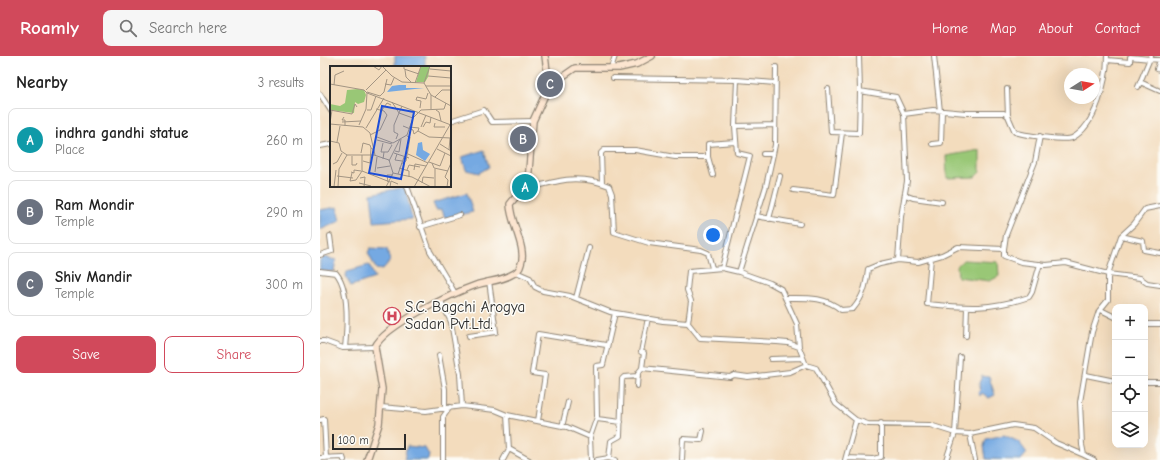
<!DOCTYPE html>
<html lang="en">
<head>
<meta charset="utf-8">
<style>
  :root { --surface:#fff; --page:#f6f6f6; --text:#222; --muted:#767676; --line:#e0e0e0; --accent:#d1495b }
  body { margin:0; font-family:"Comic Neue",sans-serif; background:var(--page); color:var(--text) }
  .controls { position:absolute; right:12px; bottom:12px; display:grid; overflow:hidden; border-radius:8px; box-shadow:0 4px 16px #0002 }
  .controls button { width:36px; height:36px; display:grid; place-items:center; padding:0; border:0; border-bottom:1px solid var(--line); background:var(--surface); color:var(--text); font:20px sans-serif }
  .compass { position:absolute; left:744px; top:12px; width:36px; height:36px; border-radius:50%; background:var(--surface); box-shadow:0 4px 16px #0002; rotate:79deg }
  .scale { position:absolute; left:12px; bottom:10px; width:74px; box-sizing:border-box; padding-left:4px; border:2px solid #2b2b2b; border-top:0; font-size:11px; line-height:14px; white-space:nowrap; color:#2b2b2b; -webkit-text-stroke:3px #fdfcf7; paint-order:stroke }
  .you { position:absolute; left:393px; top:179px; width:14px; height:14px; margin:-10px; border:3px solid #fff; border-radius:50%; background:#1a73e8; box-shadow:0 0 0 6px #1a73e833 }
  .badge { display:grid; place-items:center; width:26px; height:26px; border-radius:50%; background:var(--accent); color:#fff; font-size:13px; font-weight:700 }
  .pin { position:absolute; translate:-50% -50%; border:2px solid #fff; box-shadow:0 1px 4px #0006 }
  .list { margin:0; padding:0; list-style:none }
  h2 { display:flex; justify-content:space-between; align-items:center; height:52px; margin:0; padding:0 16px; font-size:17px }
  h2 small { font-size:13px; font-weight:400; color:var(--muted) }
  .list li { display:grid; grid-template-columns:26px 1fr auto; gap:12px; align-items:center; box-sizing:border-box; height:64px; margin:0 8px 8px; padding:0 8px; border:1px solid var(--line); border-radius:8px }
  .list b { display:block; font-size:15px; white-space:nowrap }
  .list p { margin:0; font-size:13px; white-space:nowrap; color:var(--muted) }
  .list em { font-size:13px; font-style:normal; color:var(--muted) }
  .actions { display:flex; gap:8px; padding:12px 16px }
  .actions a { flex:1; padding:9px 0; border:1px solid var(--accent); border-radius:8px; text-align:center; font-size:14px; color:var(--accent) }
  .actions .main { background:var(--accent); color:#fff }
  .icon { flex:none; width:22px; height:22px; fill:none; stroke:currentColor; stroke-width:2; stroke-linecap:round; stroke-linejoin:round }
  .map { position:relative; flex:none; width:840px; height:404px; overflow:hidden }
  header { display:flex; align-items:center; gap:24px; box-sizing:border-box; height:56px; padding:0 20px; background:var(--accent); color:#fff }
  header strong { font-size:19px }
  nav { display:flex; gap:22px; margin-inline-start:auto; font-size:14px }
  .search { width:280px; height:36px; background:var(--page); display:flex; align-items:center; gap:10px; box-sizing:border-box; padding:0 14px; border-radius:8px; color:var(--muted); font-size:15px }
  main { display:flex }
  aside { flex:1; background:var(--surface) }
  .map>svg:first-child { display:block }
  .green { fill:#99c776; stroke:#627950 }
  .water { fill:#75a9e2; stroke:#506a86 }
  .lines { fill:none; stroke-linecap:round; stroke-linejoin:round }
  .street-casing { stroke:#8f8474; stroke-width:6 }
  .secondary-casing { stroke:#8f8474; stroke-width:8 }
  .street { stroke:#fff; stroke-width:4 }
  .secondary { stroke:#fce5d0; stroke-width:5.5 }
  .labels { text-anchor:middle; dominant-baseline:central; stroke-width:3; stroke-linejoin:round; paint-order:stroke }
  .poi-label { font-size:15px; fill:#2b2b2b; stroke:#fdfcf7; text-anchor:start }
  .inset-road { fill:none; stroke:#a39583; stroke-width:1 }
  .view { fill:#1d4ed8; fill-opacity:0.15; stroke:#1d4ed8; stroke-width:2 }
  .inset-edge { fill:none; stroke:#2b2b2b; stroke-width:2 }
</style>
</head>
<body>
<header>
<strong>Roamly</strong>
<div class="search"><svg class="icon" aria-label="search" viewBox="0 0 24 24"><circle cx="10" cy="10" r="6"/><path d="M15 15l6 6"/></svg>Search here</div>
<nav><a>Home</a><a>Map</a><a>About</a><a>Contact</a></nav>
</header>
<main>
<aside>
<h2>Nearby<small>3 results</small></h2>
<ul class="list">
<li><span class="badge" style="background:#0f9aa8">A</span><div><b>indhra gandhi statue</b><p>Place</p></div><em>260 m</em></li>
<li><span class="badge" style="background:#6b7280">B</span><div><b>Ram Mondir</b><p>Temple</p></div><em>290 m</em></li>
<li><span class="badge" style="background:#6b7280">C</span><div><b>Shiv Mandir</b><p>Temple</p></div><em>300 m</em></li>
</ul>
<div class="actions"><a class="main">Save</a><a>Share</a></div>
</aside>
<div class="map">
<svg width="840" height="404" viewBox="0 0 840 404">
  <rect width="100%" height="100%" fill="#fdfcf7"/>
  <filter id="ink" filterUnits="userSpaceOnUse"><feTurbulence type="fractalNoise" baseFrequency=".025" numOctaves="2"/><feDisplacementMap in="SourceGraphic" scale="8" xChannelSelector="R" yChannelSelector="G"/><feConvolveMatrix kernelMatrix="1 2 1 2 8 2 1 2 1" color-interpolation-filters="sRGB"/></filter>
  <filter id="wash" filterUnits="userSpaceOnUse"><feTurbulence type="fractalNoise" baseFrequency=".012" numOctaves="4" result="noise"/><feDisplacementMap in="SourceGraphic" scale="16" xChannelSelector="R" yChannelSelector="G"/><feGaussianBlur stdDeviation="0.9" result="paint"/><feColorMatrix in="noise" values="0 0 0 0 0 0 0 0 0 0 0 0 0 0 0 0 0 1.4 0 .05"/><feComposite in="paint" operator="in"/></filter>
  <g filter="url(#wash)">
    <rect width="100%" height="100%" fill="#f3dcbd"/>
    <path class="green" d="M660 94V116L655 121 627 122 626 100Z
      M643 204 678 206 679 220 670 225 638 221 637 210Z"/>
    <path class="water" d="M75 0H105V11H75Z
      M164 94 169 111 159 117 146 114 142 101Z
      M85 131 92 163 54 166 51 138Z
      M147 137 153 156 125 162 122 154H116L113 147Z
      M17 151 20 165 0 174V154Z
      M50 192 67 193 70 205 62 214 56 213 48 197Z
      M3 201 16 204 14 216 0 215V204Z
      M49 209 55 222 31 230 26 220 27 215Z
      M662 320 669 321 675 339 669 342 662 337 660 340 658 336 660 335 659 327Z
      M684 379 699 386 707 397 701 404 666 403 664 390 666 383Z
      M87 390 105 392 109 399 108 404H84Z"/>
  </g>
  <g filter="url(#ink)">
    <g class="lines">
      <defs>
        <path id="street" d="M539 0 540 35 576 41 584 58 613 54 646 57H684L688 60 695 76C702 79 746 85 752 82 776 70 787 24 787 0
          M614 0 620 55
          M787 4 810 6V1L840 4 837 13 840 14
          M456 11 455 89 446 130 419 216 450 227 461 233 477 268 479 291
          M291 12 295 0
          M293 22 417 24 455 27
          M820 26 840 35
          M818 31 831 0
          M508 33 511 76 539 77 540 35
          M687 33 688 60
          M0 38 11 55
          M130 65 164 54 172 66 213 65
          M415 70 454 69
          M612 88 621 87 622 55
          M0 90 11 88
          M443 98H453
          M393 119 388 101V88L415 86
          M282 127 281 97 284 94H315L355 101H388
          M87 130 110 195 135 237
          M205 131C217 131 228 127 239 125 255 121 275 124 289 130L292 138 294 176 329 187 381 194 388 197 392 212
          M473 134 514 139 522 77
          M585 139 593 142 622 146
          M436 160 480 168
          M449 163 460 120
          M100 171 140 159
          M801 180 823 185 824 194 840 197
          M684 193 686 179 715 106 720 80
          M0 199 12 195 10 180
          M611 202 607 248C647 252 670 254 709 241L712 236 720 208
          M578 204 581 161 587 125 584 58
          M402 212 430 100 417 97 415 70 417 24
          M0 215 16 217C30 233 27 272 25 292
          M196 216 210 222 215 231 223 235 250 240 290 256 343 265 368 267 380 282 457 286 468 287 479 291 486 309 496 312 516 348 536 364 548 368 610 369 635 377 650 378 693 369 714 372 736 387 764 399
          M256 242 269 192
          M465 242C485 242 505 240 521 254L533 253C544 240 546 229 548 213L560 208 578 204 598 206 622 199 638 191 684 193V200L701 206 726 209 746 207 788 218 801 180 814 168 825 153 840 150
          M121 245 131 266 140 318 142 350
          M781 254 795 261
          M328 262 321 296 324 297 322 312 410 321 414 319 428 321 470 316 486 309
          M368 267 371 245 367 234 369 215 402 212 419 216
          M825 268H840
          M149 280 176 276 169 225
          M646 280 647 251
          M0 285H4L23 292 55 291
          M119 299 125 333V352
          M451 303 483 302
          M766 319 795 325
          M825 326H840
          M317 330 318 317 322 312
          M61 351 106 355 142 350 175 354 187 359 247 371 270 381
          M187 359 189 393 209 404
          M277 363 301 366
          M0 364 4 363 6 402
          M218 365 225 319 212 317 218 278 286 289
          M242 371 248 346
          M650 378 655 404
          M0 402 23 401 24 404
          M289 402 291 385 300 380 302 323 304 321 318 320
          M526 402 553 403 561 401V367
          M123 404V361L130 351
          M183 404 189 393
          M271 404 270 381 277 361 276 310 283 309 295 257
          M277 404 289 402 295 404
          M362 404 363 383 381 384 383 375
          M525 404 536 364
          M626 404 635 377 640 301
          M774 404 764 399 762 389 760 346 772 276 779 255 788 244V218L820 222 827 227 840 229"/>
        <path id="secondary" d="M229 30 255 12H299L317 8 332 0
          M47 404 59 368 62 333 55 291C64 270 133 237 156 229 167 225 181 225 191 219 196 217 200 213 201 208 207 192 190 166 190 148L208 126 213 65 229 30 225 0"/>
      </defs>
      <use href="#street" class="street-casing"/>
      <use href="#secondary" class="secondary-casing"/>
      <use href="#street" class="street"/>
      <use href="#secondary" class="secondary"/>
    </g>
  </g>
  <defs>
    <symbol id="hospital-ring" viewBox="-11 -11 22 22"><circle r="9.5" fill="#fdfcf7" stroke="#d1495b" stroke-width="1.5"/><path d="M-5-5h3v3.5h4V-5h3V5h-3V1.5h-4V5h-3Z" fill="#d1495b"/></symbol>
  </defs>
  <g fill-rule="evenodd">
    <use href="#hospital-ring" x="62" y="250" width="20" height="20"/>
  </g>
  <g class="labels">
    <g class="poi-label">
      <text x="85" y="251">S.C. Bagchi Arogya<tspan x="85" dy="17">Sadan Pvt.Ltd.</tspan></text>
    </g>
  </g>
  <g transform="translate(10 10)">
    <rect width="121" height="121" fill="#f3dcbd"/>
    <path d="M91 0H100L98 11 95 16H86ZM28 23 34 24 36 29 34 36 28 38 25 36 24 47 0 44V38L10 40 15 37 17 24Z" fill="#99c776"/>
    <path d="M69 19H76V22H94L57 26 62 20ZM92 76 93 84 100 88 95 95 86 89 88 77Z" fill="#75a9e2"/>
    <path class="inset-road" d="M43 0 49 4 52 0M52 0 62 10 72 16 94 17 101 29 121 40M74 0V3L89 8M100 3 121 5M75 4 76 11 81 16M98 10 121 12M85 17 91 0M94 17 100 0M0 18 34 24 37 27 121 59M55 18 61 19 64 12M4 19 5 9 14 5M96 20H121M36 24 56 4M37 26 50 30M50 30 54 26 57 13M105 31 112 24H121M62 36 69 47 64 59V66L68 68 66 73M72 40 69 47 83 52 91 44 114 43 116 37M90 42 91 35 86 34 87 31 96 33 98 27M36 43 37 27M101 43V29M0 44 22 48 25 38 27 41M37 44H41L46 30M52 44 57 37 61 39M106 44 109 46 111 55M14 51 12 54H15V60M12 56 31 55M0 57 2 44M105 57 104 61H115M0 58 33 61 40 67 45 89M29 59 36 43M73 60 83 64 84 68 88 65M79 61 89 62 88 65 99 71 121 72M91 61 96 49M93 61 96 56 100 57 101 51M36 62 54 32M40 69 50 64 57 49 54 45 46 43M47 71 63 77 70 73M47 74 62 78M0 75 9 77 11 85 17 89H44L59 94 63 107 82 111 101 121M7 76 10 60M53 77 51 86H54M110 78 121 85M107 83 121 90M119 84 120 72M65 85 69 86 71 73M31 87 33 77 40 79 41 82M64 87 79 92M67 88 65 94 72 95M78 88 98 97M32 89V105L60 116M22 90V99H26L27 97M53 93 54 86H58L62 79M33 95 40 97 41 82 44 84M59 95 70 73 77 69 83 52M99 96 110 100 115 87M102 97 104 102 118 105M3 98 7 96 12 87M71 98 76 95 78 84 80 71 77 70M47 102 60 100M69 102 79 105V111M105 103V120M77 104 79 99 90 101M84 104 85 98 96 100M21 106 24 107V104L31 105M45 106 47 91M22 107 20 115 26 114 32 105M68 108 74 91M7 110 23 112M30 112 35 111 34 121M58 116 57 109H63M29 117 41 120M92 117 93 111 104 112M4 121 6 104M8 121 9 103 17 89M56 121 63 107M60 121 61 115 68 118M84 121 121 57M117 121 118 114 115 111 121 97"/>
    <path class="view" d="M52 40 84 46 71 113 39 107Z"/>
    <rect width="121" height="121" class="inset-edge"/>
  </g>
</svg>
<div class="controls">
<button>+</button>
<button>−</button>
<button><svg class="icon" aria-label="locate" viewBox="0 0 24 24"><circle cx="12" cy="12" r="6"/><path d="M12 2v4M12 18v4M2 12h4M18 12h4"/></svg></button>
<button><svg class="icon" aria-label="layers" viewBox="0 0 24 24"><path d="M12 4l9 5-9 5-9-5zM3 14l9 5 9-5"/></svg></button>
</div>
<svg class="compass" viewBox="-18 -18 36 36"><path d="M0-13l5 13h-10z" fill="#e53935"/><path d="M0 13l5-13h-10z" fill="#767676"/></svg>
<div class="scale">100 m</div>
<div class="you"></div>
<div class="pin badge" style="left:205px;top:131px;background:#0f9aa8">A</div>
<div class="pin badge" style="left:203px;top:83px;background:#6b7280">B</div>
<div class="pin badge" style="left:230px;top:28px;background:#6b7280">C</div>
</div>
</main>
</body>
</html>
